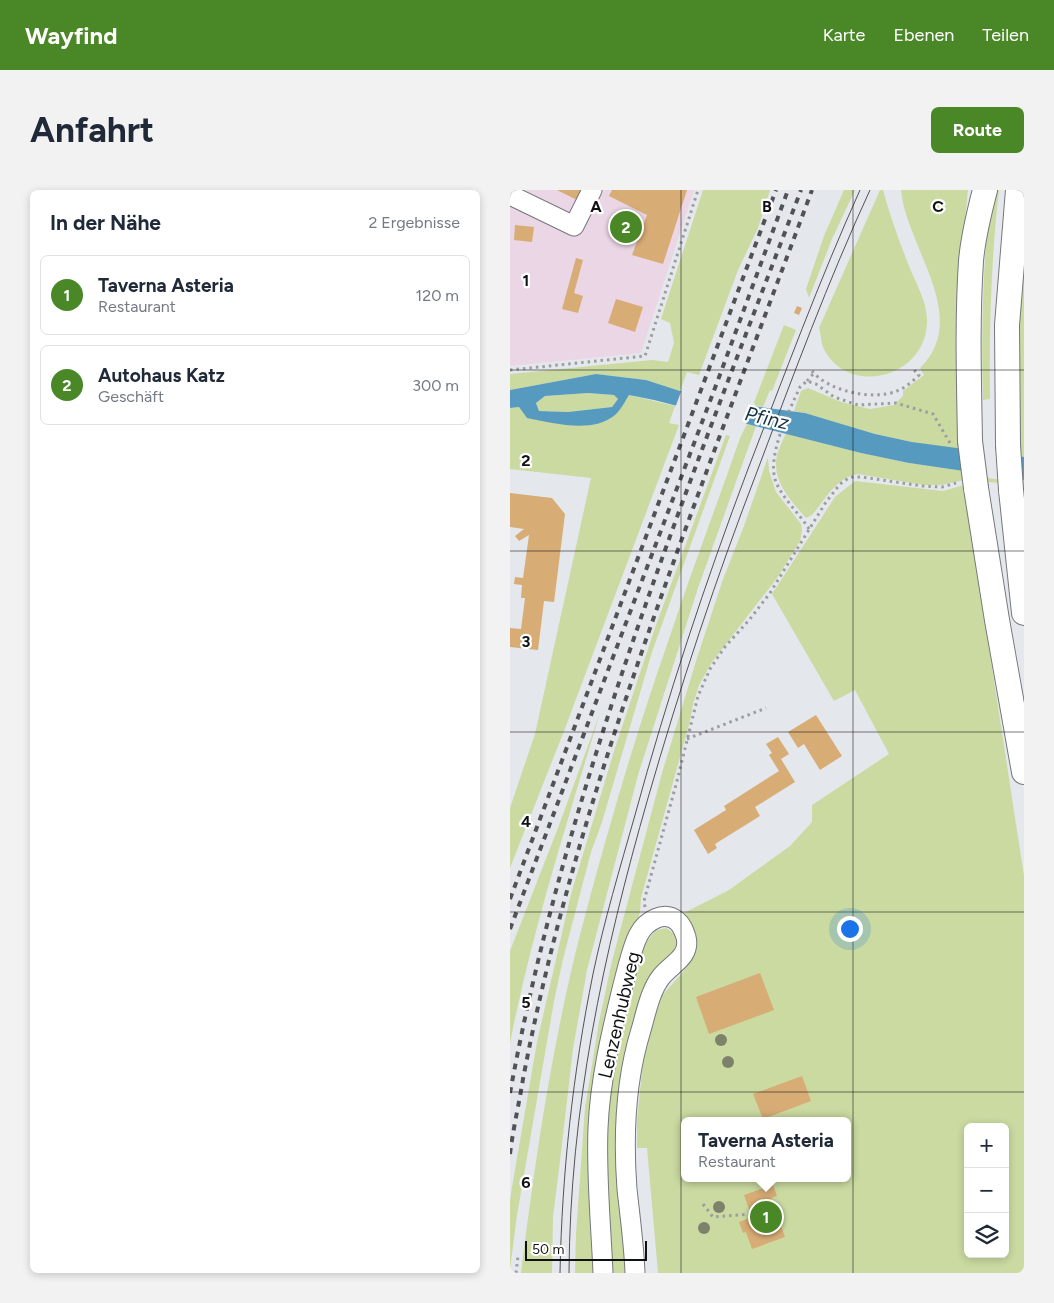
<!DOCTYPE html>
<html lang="de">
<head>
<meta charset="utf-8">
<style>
  :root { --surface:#fff; --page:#f2f2f3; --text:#1f2937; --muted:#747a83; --line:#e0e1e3; --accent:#4a8726 }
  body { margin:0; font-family:Figtree,sans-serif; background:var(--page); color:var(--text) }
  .controls { position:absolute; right:15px; bottom:15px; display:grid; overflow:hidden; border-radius:8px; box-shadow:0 2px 8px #0003 }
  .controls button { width:45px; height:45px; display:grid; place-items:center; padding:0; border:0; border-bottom:1px solid var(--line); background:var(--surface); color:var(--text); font:25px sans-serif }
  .scale { position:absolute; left:15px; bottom:12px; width:122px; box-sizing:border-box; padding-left:5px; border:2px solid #101113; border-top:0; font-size:14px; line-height:18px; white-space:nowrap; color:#101113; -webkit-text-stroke:4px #fff; paint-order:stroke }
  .you { position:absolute; left:339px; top:738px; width:18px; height:18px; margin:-12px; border:4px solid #fff; border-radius:50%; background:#1a73e8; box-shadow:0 0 0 8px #1a73e833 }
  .badge { display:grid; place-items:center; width:32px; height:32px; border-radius:50%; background:var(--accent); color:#fff; font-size:16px; font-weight:700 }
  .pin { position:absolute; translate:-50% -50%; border:2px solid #fff; box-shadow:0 1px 5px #0006 }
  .popup { position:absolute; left:171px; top:927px; width:170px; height:65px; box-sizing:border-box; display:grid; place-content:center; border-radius:8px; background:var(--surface); filter:drop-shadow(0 1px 4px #0005); font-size:16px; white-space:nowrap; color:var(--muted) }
  .popup b { font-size:19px; color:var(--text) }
  .popup::after { content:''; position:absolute; left:50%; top:100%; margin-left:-10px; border:10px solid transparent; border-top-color:var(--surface) }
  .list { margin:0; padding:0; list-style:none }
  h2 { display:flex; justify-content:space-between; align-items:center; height:65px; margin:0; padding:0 20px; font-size:21px }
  h2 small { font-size:16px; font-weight:400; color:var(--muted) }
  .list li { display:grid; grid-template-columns:32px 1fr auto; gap:15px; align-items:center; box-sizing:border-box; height:80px; margin:0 10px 10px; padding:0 10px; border:1px solid var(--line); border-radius:8px }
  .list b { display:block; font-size:19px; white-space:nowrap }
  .list p { margin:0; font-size:16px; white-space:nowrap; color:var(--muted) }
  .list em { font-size:16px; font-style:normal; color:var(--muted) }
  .icon { flex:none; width:28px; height:28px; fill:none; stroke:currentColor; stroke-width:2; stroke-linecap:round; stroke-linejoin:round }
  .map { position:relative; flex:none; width:514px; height:1083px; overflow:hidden; border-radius:8px }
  header { display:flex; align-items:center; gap:30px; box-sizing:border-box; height:70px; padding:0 25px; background:var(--accent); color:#fff }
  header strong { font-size:24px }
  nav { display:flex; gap:28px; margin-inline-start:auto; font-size:18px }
  .intro { display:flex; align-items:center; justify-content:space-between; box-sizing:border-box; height:120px; padding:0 30px }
  h1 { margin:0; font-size:35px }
  .button { padding:12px 22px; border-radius:8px; background:var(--accent); color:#fff; font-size:18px; font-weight:700 }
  main { display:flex; gap:30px; padding:0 30px }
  aside { flex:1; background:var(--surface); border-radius:8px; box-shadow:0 2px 8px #0003 }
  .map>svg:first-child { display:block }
  .industrial { fill:#ebd6e5 }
  .green { fill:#cadaa1; fill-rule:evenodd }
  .water { fill:#579abf; fill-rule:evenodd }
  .pier { fill:#e4e7ec }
  .building { fill:#d7ac75 }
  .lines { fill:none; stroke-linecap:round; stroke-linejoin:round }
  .minor-casing { stroke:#74787c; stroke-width:21 }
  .major-casing { stroke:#74787c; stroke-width:26 }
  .path { stroke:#9b9da1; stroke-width:3; stroke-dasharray:2.5 4; stroke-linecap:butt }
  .minor { stroke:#fff; stroke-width:19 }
  .major { stroke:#fff; stroke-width:24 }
  .tram { stroke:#515255; stroke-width:1 }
  .rail { stroke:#515255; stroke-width:4; stroke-dasharray:6 6; stroke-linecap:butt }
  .major-bridge-casing { stroke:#74787c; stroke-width:26; stroke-linecap:butt }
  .major-bridge { stroke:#fff; stroke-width:24 }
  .tree { fill:#7d836a }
  .grid { fill:none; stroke:#101113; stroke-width:1; stroke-opacity:0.55 }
  .labels { text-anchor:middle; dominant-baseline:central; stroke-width:4.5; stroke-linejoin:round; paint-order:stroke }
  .street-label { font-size:19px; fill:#101113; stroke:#fff }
  .water-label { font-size:20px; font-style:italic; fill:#153445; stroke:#fff }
  .grid-label { font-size:16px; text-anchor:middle; font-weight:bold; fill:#101113; stroke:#fff; stroke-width:4.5; stroke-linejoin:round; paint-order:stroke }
</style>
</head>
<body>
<header>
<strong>Wayfind</strong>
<nav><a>Karte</a><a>Ebenen</a><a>Teilen</a></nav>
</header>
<div class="intro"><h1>Anfahrt</h1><a class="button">Route</a></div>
<main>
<aside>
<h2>In der Nähe<small>2 Ergebnisse</small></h2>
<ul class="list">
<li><span class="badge">1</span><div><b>Taverna Asteria</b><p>Restaurant</p></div><em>120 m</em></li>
<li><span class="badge">2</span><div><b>Autohaus Katz</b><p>Geschäft</p></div><em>300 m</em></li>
</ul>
</aside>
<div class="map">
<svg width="514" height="1083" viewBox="0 0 514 1083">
  <rect width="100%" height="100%" fill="#e4e7ec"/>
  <path class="industrial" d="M0 0H184L131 163 0 176Z"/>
  <path class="green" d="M193 0H260L248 38 228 80 189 185 177 182 170 201 136 190 86 184 0 200V184L142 170 158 172 164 153 160 133 151 129Z
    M334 0H345L322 49 299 108 296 99 314 46Z
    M370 0H373C380 26 389 51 399 76 405 92 417 111 417 130 418 189 336 208 313 157 311 152 311 144 309 138Z
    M391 0H458L447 114 452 260 402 252 365 244 295 223 284 221 291 201 298 198 331 212 360 219 384 215 393 206V201L414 185 410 178C462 127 396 57 391 0Z
    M481 0H489C481 70 479 139 480 209L473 210C471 140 473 70 481 0Z
    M514 30V267H509L507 165Z
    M274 135 286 140 262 201 260 200 253 217 243 215Z
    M78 203 105 205 108 209 102 217 58 222 29 221 26 213 35 206Z
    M119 205 165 216 159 233 169 235 54 541 0 678V618L25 544 81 288 0 279V218L9 217 17 228 106 224Z
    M237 234 246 236 188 398 128 585 77 780 63 859 50 971 43 1027 42 1083H11C25 970 42 855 70 745 96 645 125 546 159 449 181 382 207 315 230 248Z
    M276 243 351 263 399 273 514 290V295L455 290 431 295H413L348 284C325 288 316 309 302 325L296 328C281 311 261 290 267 265 269 258 273 250 276 243Z
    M216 245 220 246 142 462 92 632 81 662 53 769 44 811 7 1025 0 1079V1011L2 997 27 852 61 704 105 558 145 438Z
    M258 267 259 281 266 302 291 334 292 341 290 351 267 388 202 472 189 495 183 514 180 531 131 708 130 722 122 745 100 832 88 1083H65L66 1044 75 918 89 832 102 771 152 583 187 468 213 389 234 336Z
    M345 291 433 301 454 295 514 686V1083H148L137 958H127V931L133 871 147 811 173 782 184 762 172 724 219 700 280 656 302 632V615L379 564 345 500 324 511 262 404 325 307ZM175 931H337V988H175ZM458 937H495V1064H458Z
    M90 523C57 633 22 741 0 853V761L48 638Z
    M156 738 166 745 167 758 124 846 121 1083H97L91 938 121 782 135 754 145 741Z"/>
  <path class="water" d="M86 184 136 190 170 201 250 217 295 223 365 244 402 252 514 267V290L399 273 351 263 144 210 119 205C115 211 111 220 105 225 82 244 44 233 17 228L9 217 0 218V200ZM78 203 104 205 108 209 102 217 58 222 29 221 26 213 35 206Z"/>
  <path class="pier" d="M172 199 244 213H245L235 236 165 218Z
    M453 257 506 264 508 292 455 285Z"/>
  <path class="building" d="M47 0H72L67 10Z
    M102 0H177L153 74 122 65 137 25 99 6Z
    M5 35 24 37 22 52 4 50Z
    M66 68 73 70 64 103 73 106 68 123 52 119Z
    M106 109 133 117 125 142 98 133Z
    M287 116 292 118 289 125 284 123Z
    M0 303 42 308 55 324 44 412 34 411 28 460 0 457V438L11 439 15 408H11L12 395 4 394 5 387 13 388 19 345 9 351 5 346 14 339 0 337Z
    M306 525 332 566 310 580 294 554 288 558 278 542Z
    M268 547 279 564 271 569 285 592 245 617 250 626 205 654 207 658 198 664 184 640 216 620 214 616 269 581 259 565 262 563 256 554Z
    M250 783 264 820 199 844 186 807Z
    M292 886 301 911 253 929 243 904Z
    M263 995 267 1006 261 1008 275 1047 242 1059 236 1042 233 1043 229 1032 242 1027 234 1005Z"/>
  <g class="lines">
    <defs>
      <path id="minor" d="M0 5 64 36 82 0
        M93 1083C91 1035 86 986 88 938 90 891 101 844 112 799 116 784 122 756 129 744 136 731 154 720 167 731 172 735 174 741 176 747 181 767 161 774 151 787 140 801 136 823 131 840 115 892 113 946 117 999 120 1027 124 1055 125 1083"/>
      <path id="major" d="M460 251C459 191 457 131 461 71 463 47 469 23 475 0
        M498 255 497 135 508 0
        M466 298 487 430 514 582
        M501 300 514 423"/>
    </defs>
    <use href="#minor" class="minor-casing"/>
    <use href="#major" class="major-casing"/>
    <path class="path" d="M0 180 135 166 188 0
      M302 181C318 201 363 211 387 201 395 198 403 191 409 185L403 179
      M297 191 304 183
      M299 339C289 323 273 309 266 292 256 267 279 221 290 197L297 191 306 194 324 207 348 215 386 213 423 224 440 253
      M177 549 256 518
      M135 717 134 711 167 591 188 506 200 479 214 458 240 429 260 403 316 312 330 294 340 287H352L412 296 432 297 446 293
      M193 1014 203 1027 241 1024
      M6 1083 8 1066"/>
    <use href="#minor" class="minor"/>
    <use href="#major" class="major"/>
    <path class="tram" d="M50 1083C52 982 63 883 83 784 94 731 110 678 125 625 157 508 195 393 238 279 274 186 309 91 350 0
      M59 1083C60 919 93 765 138 608 170 497 206 388 248 279 283 186 318 91 360 0"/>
    <path class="rail" d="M0 709 266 0
      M0 739 208 190 278 0
      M0 903C57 592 179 295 291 0
      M0 964C3 939 9 914 13 889 42 737 87 590 138 444 190 295 247 148 302 0"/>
    <defs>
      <path id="major-bridge" d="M460 251 466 298
        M498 255 501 300"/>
    </defs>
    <use href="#major-bridge" class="major-bridge-casing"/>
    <use href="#major-bridge" class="major-bridge"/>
  </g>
  <g class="tree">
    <circle cx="211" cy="850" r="6"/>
    <circle cx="218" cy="872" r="6"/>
    <circle cx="209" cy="1017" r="6"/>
    <circle cx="194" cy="1038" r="6"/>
  </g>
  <path class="grid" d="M171 0V1083M343 0V1083M0 180H514M0 361H514M0 542H514M0 722H514M0 902H514"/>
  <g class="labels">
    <g class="street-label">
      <text transform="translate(109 825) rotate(-77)">Lenzenhubweg</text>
    </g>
    <g class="water-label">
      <text transform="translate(257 228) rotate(13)">Pfinz</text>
    </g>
  </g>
  <g class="grid-label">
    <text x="86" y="22">A</text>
    <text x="257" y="22">B</text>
    <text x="428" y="22">C</text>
    <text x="16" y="96">1</text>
    <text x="16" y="276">2</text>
    <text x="16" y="457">3</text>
    <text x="16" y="637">4</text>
    <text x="16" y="818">5</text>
    <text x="16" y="998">6</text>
  </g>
</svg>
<div class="controls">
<button>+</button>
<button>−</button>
<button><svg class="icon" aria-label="layers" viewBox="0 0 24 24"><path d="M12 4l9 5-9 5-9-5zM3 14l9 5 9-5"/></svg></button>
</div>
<div class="scale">50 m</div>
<div class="you"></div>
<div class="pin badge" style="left:256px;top:1027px">1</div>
<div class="popup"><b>Taverna Asteria</b>Restaurant</div>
<div class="pin badge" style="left:116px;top:37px">2</div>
</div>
</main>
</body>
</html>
